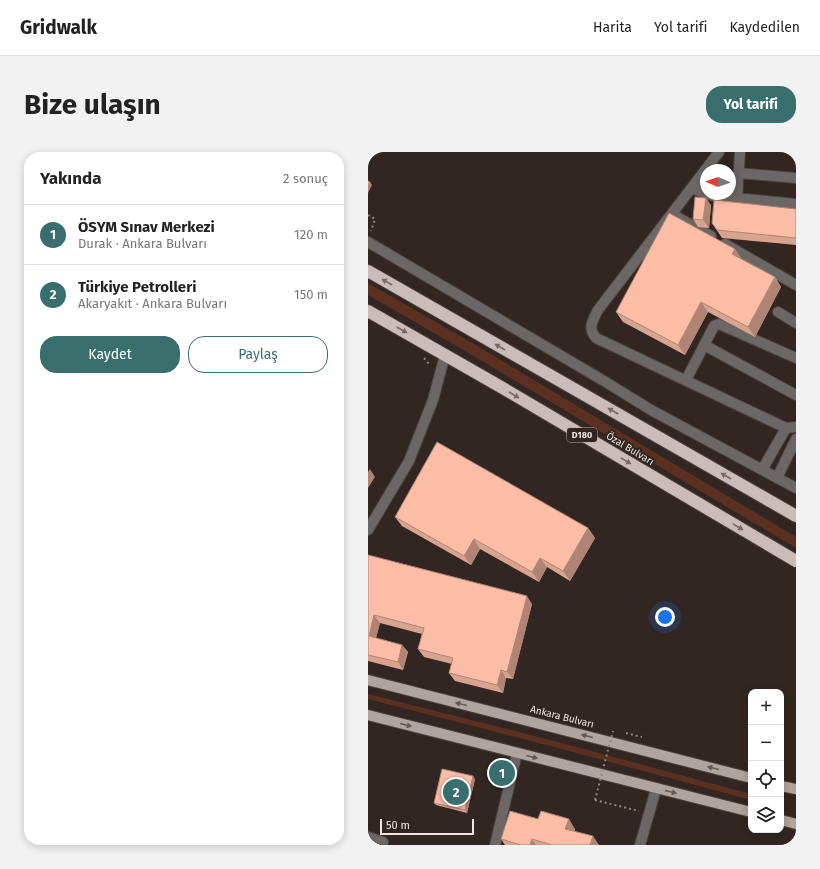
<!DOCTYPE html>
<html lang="tr">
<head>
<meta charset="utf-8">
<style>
  :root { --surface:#fff; --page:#f2f2f2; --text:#222; --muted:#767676; --line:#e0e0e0; --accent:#386f6d }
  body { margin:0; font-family:"Fira Sans",sans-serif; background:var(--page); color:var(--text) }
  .controls { position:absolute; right:12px; bottom:12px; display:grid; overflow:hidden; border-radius:8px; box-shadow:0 2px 10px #0003 }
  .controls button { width:36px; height:36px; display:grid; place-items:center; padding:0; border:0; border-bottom:1px solid var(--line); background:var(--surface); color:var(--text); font:20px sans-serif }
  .compass { position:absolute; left:332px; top:12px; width:36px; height:36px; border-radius:50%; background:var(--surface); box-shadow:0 2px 10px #0003; rotate:272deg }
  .scale { position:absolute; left:12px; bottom:10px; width:94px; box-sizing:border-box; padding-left:4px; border:2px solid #eee6e3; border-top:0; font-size:11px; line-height:14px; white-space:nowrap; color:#eee6e3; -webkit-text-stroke:3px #312622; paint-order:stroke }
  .you { position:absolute; left:297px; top:465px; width:14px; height:14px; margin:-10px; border:3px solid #fff; border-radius:50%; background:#1a73e8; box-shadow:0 0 0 6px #1a73e833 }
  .badge { display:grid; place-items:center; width:26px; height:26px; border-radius:50%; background:var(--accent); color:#fff; font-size:13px; font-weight:700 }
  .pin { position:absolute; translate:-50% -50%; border:2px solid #fff; box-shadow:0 1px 4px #0006 }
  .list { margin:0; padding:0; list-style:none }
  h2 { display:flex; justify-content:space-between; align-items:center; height:52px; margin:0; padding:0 16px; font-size:17px }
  h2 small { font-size:13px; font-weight:400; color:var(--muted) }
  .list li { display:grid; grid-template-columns:26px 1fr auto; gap:12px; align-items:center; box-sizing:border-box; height:60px; padding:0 16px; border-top:1px solid var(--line) }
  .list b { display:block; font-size:15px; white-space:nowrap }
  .list p { margin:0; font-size:13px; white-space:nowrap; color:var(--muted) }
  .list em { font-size:13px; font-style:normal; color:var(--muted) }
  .actions { display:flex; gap:8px; padding:12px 16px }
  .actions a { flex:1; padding:9px 0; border:1px solid var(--accent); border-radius:16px; text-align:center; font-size:14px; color:var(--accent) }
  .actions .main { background:var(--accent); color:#fff }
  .icon { flex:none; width:22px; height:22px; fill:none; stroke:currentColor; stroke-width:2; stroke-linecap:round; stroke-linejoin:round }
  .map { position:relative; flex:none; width:428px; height:693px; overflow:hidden; border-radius:16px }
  header { display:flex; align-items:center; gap:24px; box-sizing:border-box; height:56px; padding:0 20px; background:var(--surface); border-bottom:1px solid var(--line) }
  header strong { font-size:19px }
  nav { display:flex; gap:22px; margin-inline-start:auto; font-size:14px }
  .intro { display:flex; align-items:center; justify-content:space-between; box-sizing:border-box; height:96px; padding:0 24px }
  h1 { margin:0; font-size:28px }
  .button { padding:10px 18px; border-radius:16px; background:var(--accent); color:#fff; font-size:14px; font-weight:700 }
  main { display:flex; gap:24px; padding:0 24px }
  aside { flex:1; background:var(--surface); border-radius:16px; box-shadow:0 2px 10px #0003 }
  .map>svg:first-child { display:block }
  .green { fill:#5b3020 }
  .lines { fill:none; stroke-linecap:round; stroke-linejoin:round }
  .minor-casing { stroke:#4b413d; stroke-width:12 }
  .major-casing { stroke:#4b413d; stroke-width:12 }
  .highway-casing { stroke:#4b413d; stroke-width:14 }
  .path { stroke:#8e8481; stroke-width:2; stroke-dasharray:2 3; stroke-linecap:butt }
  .minor { stroke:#6c6765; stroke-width:10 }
  .major { stroke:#b0a49f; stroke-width:10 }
  .highway { stroke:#cabcb7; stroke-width:12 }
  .path-bridge { stroke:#8e8481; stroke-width:2; stroke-dasharray:2 3; stroke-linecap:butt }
  .wall { fill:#d8a38f }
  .shaded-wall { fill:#b08474 }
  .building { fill:#fbbda6; stroke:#b08474 }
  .oneway { fill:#766a65 }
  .oneway2 { fill:#645854 }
  .labels { text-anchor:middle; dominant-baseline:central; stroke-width:4; stroke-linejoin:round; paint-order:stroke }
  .shield { fill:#312622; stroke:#b5aca9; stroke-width:1 }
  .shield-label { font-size:9px; font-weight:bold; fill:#eee6e3 }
  .street-label { font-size:10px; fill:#eee6e3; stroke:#312622 }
</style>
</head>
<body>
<header>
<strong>Gridwalk</strong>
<nav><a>Harita</a><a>Yol tarifi</a><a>Kaydedilen</a></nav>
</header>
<div class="intro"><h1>Bize ulaşın</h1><a class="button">Yol tarifi</a></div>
<main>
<aside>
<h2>Yakında<small>2 sonuç</small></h2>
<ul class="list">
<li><span class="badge">1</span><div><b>ÖSYM Sınav Merkezi</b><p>Durak · Ankara Bulvarı</p></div><em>120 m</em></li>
<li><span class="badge">2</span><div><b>Türkiye Petrolleri</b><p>Akaryakıt · Ankara Bulvarı</p></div><em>150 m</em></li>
</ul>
<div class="actions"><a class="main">Kaydet</a><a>Paylaş</a></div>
</aside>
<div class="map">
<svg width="428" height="693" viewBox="0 0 428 693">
  <rect width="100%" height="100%" fill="#312622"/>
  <path class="green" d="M0 131 101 189 428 385V396L92 196 0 143Z
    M0 542 190 590 383 642V648L194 597 0 547Z"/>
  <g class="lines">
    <defs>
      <path id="minor" d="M351 0 230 158C225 168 219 176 228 186L418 276
        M371 21 428 26
        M324 36 340 43 428 52
        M369 46 372 0
        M304 62 343 84
        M0 90 236 229 283 258 428 336
        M357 92 428 133
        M410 160 428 171
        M336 193 428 243
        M318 228 346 174 351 172 428 206
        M394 318 418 276 428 275
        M409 326 428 287
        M0 378 41 309 65 248 77 203
        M0 685 15 690
        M127 693 149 601
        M272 693 288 637"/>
      <path id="major" d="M0 528 383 626
        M0 563 383 660
        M413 634 428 637
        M413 668 428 672"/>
      <path id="highway" d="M0 119 428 364
        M0 159 133 235 428 409"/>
    </defs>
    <use href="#minor" class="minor-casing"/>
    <use href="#major" class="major-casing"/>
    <use href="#highway" class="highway-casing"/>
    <path class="path" d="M0 63 7 67 3 79
      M56 206 62 213
      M258 581 274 585
      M227 648 271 659"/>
    <use href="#minor" class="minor"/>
    <use href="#major" class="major"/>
    <use href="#highway" class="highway"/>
    <path class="path-bridge" d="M227 648 245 579"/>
  </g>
  <path class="wall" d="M343 53 341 76 330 75 325 67Z
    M428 57V93L354 86 344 71Z
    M367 97 373 106V107L407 125 413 135 387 185 340 160 317 203 255 170 248 160Z
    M27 365 220 376 227 386 202 429 179 415 171 430 112 397 103 413 34 374Z
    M0 403 164 452 145 527 138 526 135 541 87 529 81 521 84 512 56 505 50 497 54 482 12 471 8 486 34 493 40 500 35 518 0 509Z
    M107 627 99 661 68 653 66 651Z
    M170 667 207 677V679L231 693H137L133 687Z"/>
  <path class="shaded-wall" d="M2 30 4 33 0 41V35Z
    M338 46 343 53 341 76 335 68Z
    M367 97 373 106 371 112 364 102Z
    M407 125 413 135 387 185 380 175Z
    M333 150 340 160 317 203 310 193Z
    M2 317 7 325 0 336V320Z
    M220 376 227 386 202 429 195 419Z
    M106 387 112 397 103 413 96 404Z
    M172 406 179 415 171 430 164 420Z
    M159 444 164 452 145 527 139 520Z
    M6 463 12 471 6 492 1 484Z
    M34 493 40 500 35 518 30 510Z
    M133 518 138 526 135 541 129 533Z
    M105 624 107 627 99 661 97 658Z
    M201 667 207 677 204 686 197 677Z
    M225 684 231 693H222Z
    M164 687 168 693H162Z"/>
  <path class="building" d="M0 29 2 30 0 35Z
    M327 45 338 46 335 68 325 67Z
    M346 48 428 57V86L349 78 344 71Z
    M301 61 367 97 364 102 407 125 380 175 333 150 310 193 248 160Z
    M69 290 220 376 195 419 172 406 164 420 106 387 96 404 27 365Z
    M0 403 159 444 139 520 133 518 129 533 81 521 85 506 50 497 56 476 6 463 1 484 34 493 30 510 0 503Z
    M74 617 105 624 97 658 66 651Z
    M142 659 170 667 173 659 201 667 197 677 225 684 222 693H184L164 687 162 693H153L133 687Z"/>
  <defs><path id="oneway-solid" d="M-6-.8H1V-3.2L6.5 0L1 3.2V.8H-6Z"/></defs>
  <g class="oneway">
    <use href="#oneway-solid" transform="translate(19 130) rotate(-150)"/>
    <use href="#oneway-solid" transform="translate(34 178) rotate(30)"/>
    <use href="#oneway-solid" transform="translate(132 195) rotate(-150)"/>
    <use href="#oneway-solid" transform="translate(146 243) rotate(31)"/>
    <use href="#oneway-solid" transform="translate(245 259) rotate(-150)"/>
    <use href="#oneway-solid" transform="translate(258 309) rotate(31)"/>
    <use href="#oneway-solid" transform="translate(358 324) rotate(-150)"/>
    <use href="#oneway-solid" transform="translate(370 375) rotate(31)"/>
  </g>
  <g class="oneway2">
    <use href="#oneway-solid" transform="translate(93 552) rotate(-166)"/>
    <use href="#oneway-solid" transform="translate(38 573) rotate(14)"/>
    <use href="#oneway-solid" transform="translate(219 584) rotate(-166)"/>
    <use href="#oneway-solid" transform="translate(164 605) rotate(14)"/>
    <use href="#oneway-solid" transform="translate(345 616) rotate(-166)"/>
    <use href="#oneway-solid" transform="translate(303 640) rotate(14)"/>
  </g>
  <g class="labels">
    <rect class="shield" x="199" y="276" width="30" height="14" rx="3"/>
    <g class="shield-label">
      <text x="214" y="283">D180</text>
    </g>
    <g class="street-label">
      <text transform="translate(262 297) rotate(31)">Özal Bulvarı</text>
      <text transform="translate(194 565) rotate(14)">Ankara Bulvarı</text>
    </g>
  </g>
</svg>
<div class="controls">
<button>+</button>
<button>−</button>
<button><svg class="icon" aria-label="locate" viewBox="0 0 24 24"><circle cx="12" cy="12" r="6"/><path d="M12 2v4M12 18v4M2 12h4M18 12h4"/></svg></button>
<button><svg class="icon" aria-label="layers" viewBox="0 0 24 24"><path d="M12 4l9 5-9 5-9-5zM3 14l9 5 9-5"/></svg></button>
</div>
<svg class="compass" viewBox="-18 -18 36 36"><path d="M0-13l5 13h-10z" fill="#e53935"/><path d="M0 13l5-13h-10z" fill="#767676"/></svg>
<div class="scale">50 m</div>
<div class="you"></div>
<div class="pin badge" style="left:134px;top:621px">1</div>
<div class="pin badge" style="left:88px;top:640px">2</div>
</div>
</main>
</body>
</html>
